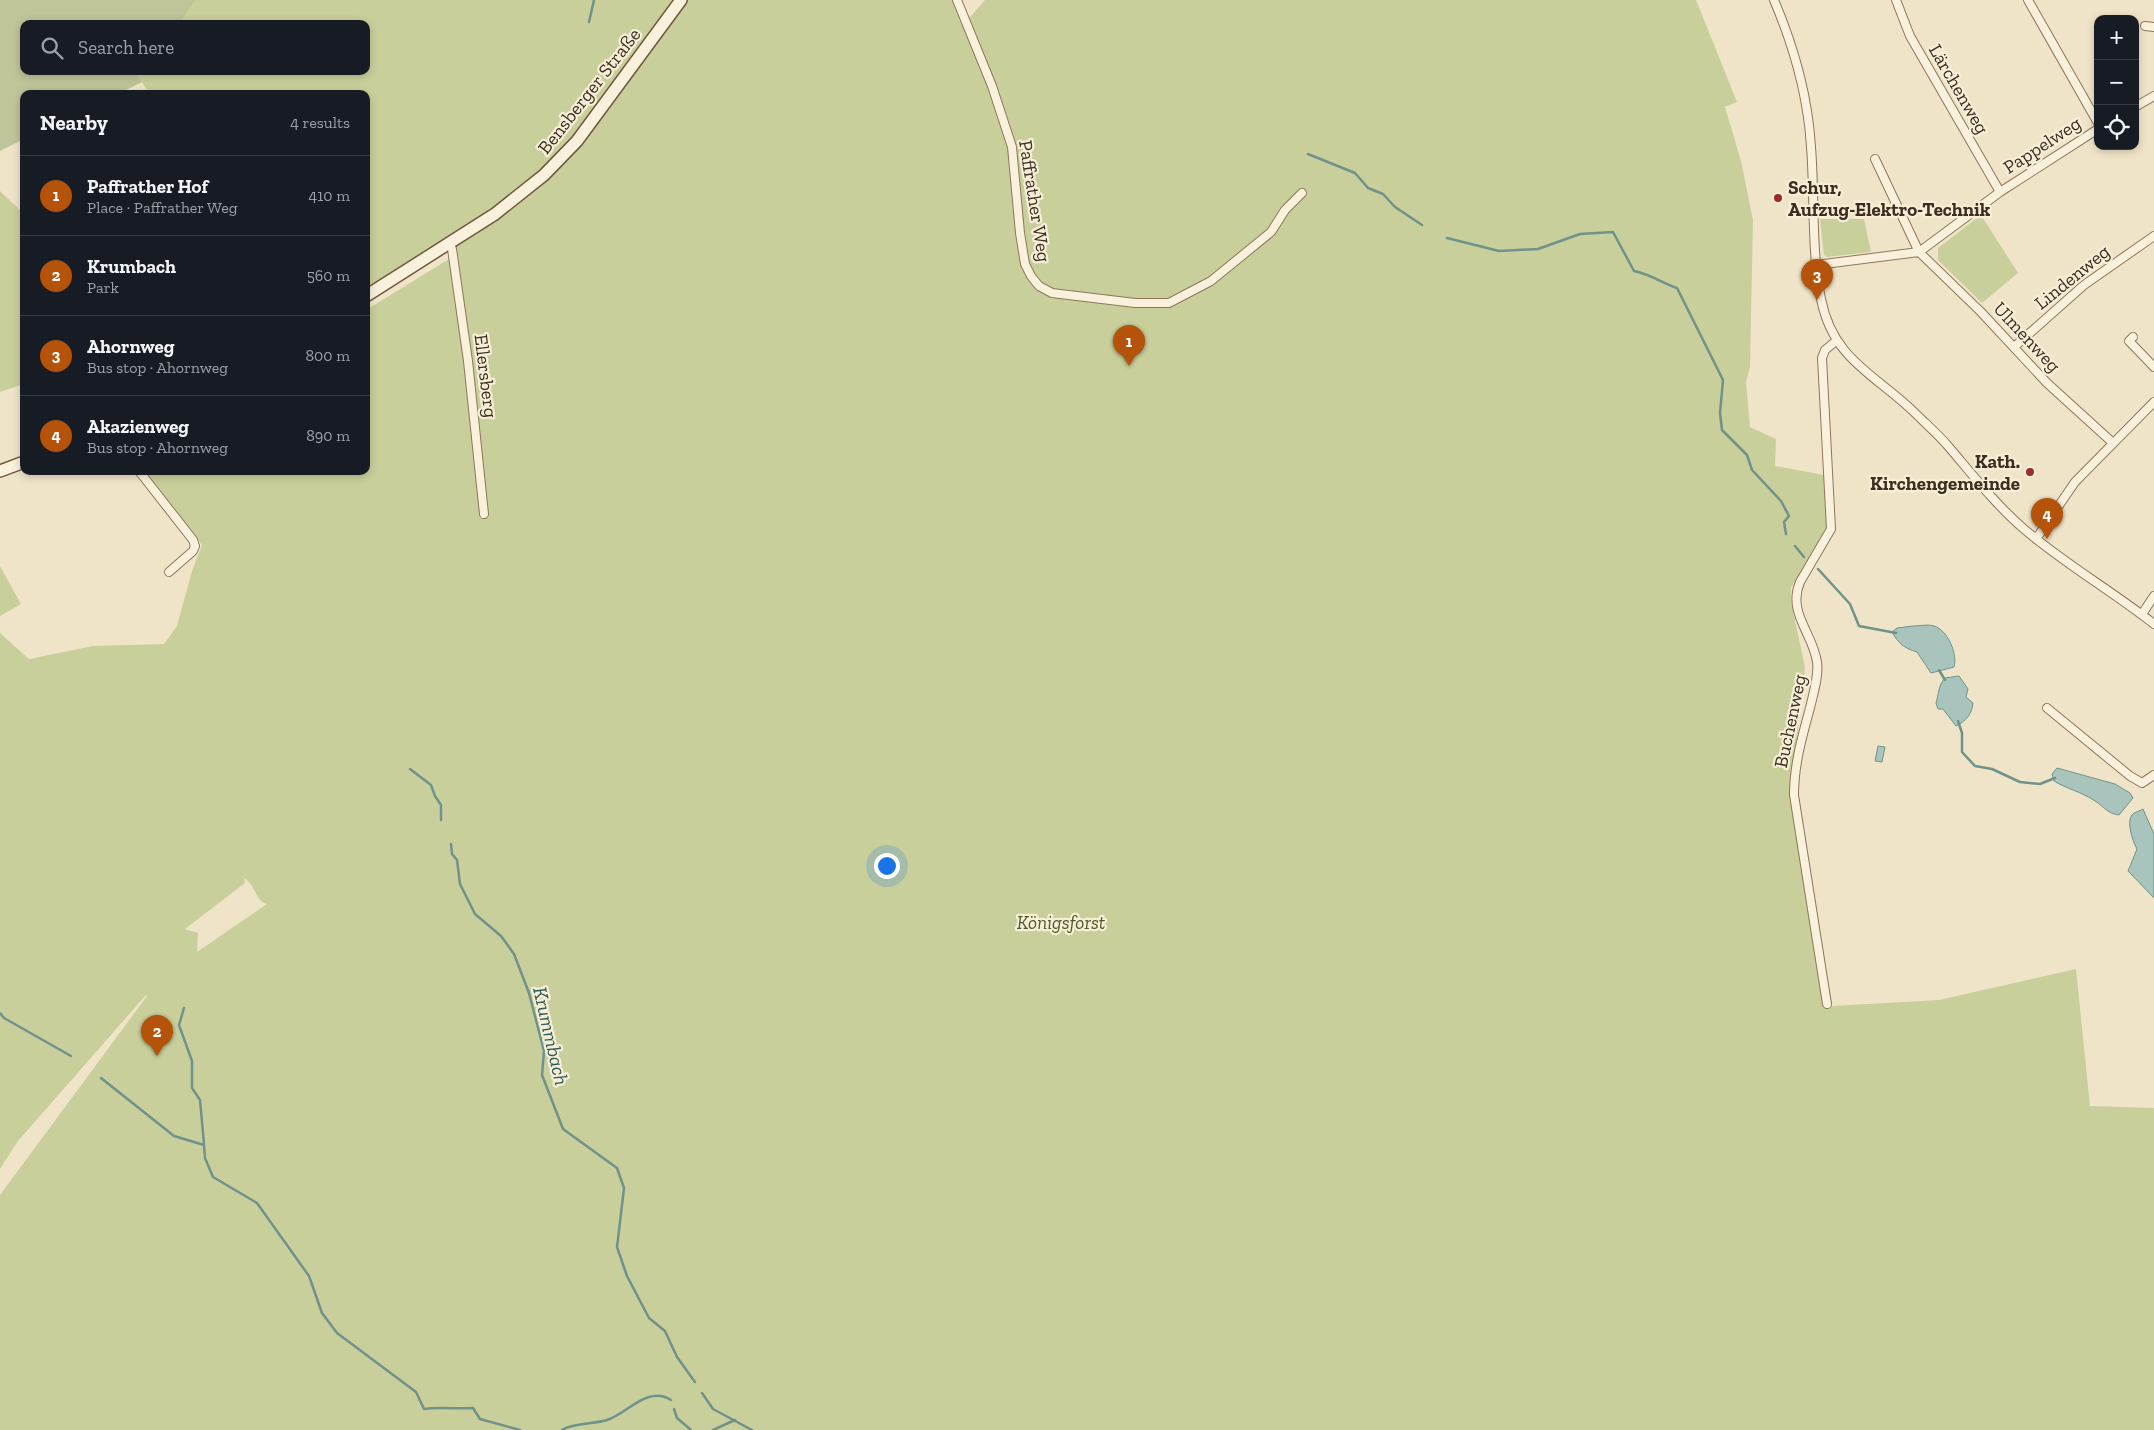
<!DOCTYPE html>
<html lang="en">
<head>
<meta charset="utf-8">
<style>
  :root { --surface:#171b24; --page:#20242c; --text:#f1f3f6; --muted:#9ea1a6; --line:#363941; --accent:#b45309 }
  body { margin:0; font-family:"Zilla Slab",serif; background:var(--page); color:var(--text) }
  .controls { position:absolute; right:15px; top:15px; display:grid; overflow:hidden; border-radius:10px; box-shadow:0 2px 8px #0003 }
  .controls button { width:45px; height:45px; display:grid; place-items:center; padding:0; border:0; border-bottom:1px solid var(--line); background:var(--surface); color:var(--text); font:25px sans-serif }
  .you { position:absolute; left:886px; top:865px; width:18px; height:18px; margin:-12px; border:4px solid #fff; border-radius:50%; background:#1a73e8; box-shadow:0 0 0 8px #1a73e833 }
  .badge { display:grid; place-items:center; width:32px; height:32px; border-radius:50%; background:var(--accent); color:#fff; font-size:16px; font-weight:700 }
  .pin { position:absolute; translate:-50% -41px; filter:drop-shadow(0 1px 2px #0008) }
  .pin::after { content:''; position:absolute; top:26px; width:18px; height:15px; background:inherit; clip-path:polygon(0 0,100% 0,50% 100%) }
  .list { margin:0; padding:0; list-style:none }
  h2 { display:flex; justify-content:space-between; align-items:center; height:65px; margin:0; padding:0 20px; font-size:21px }
  h2 small { font-size:16px; font-weight:400; color:var(--muted) }
  .list li { display:grid; grid-template-columns:32px 1fr auto; gap:15px; align-items:center; box-sizing:border-box; height:80px; padding:0 20px; border-top:1px solid var(--line) }
  .list b { display:block; font-size:19px; white-space:nowrap }
  .list p { margin:0; font-size:16px; white-space:nowrap; color:var(--muted) }
  .list em { font-size:16px; font-style:normal; color:var(--muted) }
  .icon { flex:none; width:28px; height:28px; fill:none; stroke:currentColor; stroke-width:2; stroke-linecap:round; stroke-linejoin:round }
  .map { position:relative; flex:none; width:2154px; height:1430px; overflow:hidden }
  .search { position:absolute; background:var(--surface); box-shadow:0 2px 8px #0003; left:20px; top:20px; width:350px; height:55px; display:flex; align-items:center; gap:12px; box-sizing:border-box; padding:0 18px; border-radius:10px; color:var(--muted); font-size:19px }
  .panel { position:absolute; background:var(--surface); box-shadow:0 2px 8px #0003; left:20px; top:90px; width:350px; height:385px; border-radius:10px }
  .map>svg:first-child { display:block }
  .green { fill:#c9cf9b; fill-rule:evenodd }
  .cemetery { fill:#bfc49a }
  .water { fill:#a9c4bc; stroke:#6f938a }
  .lines { fill:none; stroke-linecap:round; stroke-linejoin:round }
  .stream { stroke:#6f938a; stroke-width:2.5 }
  .minor-casing { stroke:#8d765c; stroke-width:10 }
  .secondary-casing { stroke:#6f573f; stroke-width:14 }
  .minor { stroke:#faf1dc; stroke-width:8 }
  .secondary { stroke:#faf1dc; stroke-width:11 }
  .poi-dot { fill:#9e2a2b; stroke:#f7eed8; stroke-width:2 }
  .labels { text-anchor:middle; dominant-baseline:central; stroke-width:4.5; stroke-linejoin:round; paint-order:stroke }
  .street-label { font-size:19px; fill:#3d2e20; stroke:#f7eed8 }
  .poi-label { font-size:19px; font-weight:bold; fill:#3d2e20; stroke:#f7eed8; text-anchor:start }
  .park-label { font-size:19px; font-style:italic; fill:#4d5a26; stroke:#f7eed8 }
  .water-label { font-size:20px; font-style:italic; fill:#2f5d5a; stroke:#f7eed8 }
</style>
</head>
<body>
<div class="map">
<svg width="2154" height="1430" viewBox="0 0 2154 1430">
  <rect width="100%" height="100%" fill="#f0e4c8"/>
  <path class="green" d="M196 0H952L962 26 985 0H1696L1737 102 1725 107 1741 161 1753 220 1750 367 1746 382 1750 427 1776 439 1775 466 1824 475 1828 523 1814 555 1791 587V602L1805 667 1793 776 1832 1006 1939 1000 2076 969 2090 1106 2154 1108V1430H0V1195L147 996 146 995 18 1141 0 1169V633L29 659 93 646 164 644 177 626 192 571 202 545 137 471H366V310L449 259 447 239 366 290V94H150L134 71H366V24H179ZM244 878C257 886 255 902 267 904L197 952 198 933 185 929 245 883Z
    M0 191 24 214V384L0 392Z
    M1981 215 2018 273 1982 303 1938 260V248Z
    M1820 219H1864L1871 252 1827 257 1824 255Z
    M0 566 21 604 0 616Z"/>
  <path class="cemetery" d="M0 0H196L179 24H24V71H134L142 82 118 94H24V139L0 151Z"/>
  <path class="water" d="M1913 626C1920 626 1928 624 1934 626 1948 630 1958 655 1954 667L1931 673 1917 652C1904 648 1899 644 1892 632L1897 628Z
    M1959 676 1968 689 1966 697 1973 703C1972 714 1966 721 1956 726L1943 709H1938L1936 703C1939 693 1938 686 1945 678Z
    M1878 746 1885 747 1882 762 1875 761Z
    M2057 768 2115 784 2130 793 2133 798 2119 815C2108 814 2103 806 2095 801 2082 792 2067 789 2054 781L2052 774Z
    M2143 809 2154 834V898L2128 871 2137 849C2133 842 2126 822 2132 815 2134 812 2140 811 2143 809Z"/>
  <g class="lines">
    <path class="stream" d="M589 22 594 0
      M1308 154 1355 173 1368 188 1383 194 1395 207 1422 225
      M1447 238 1499 251 1538 249 1580 234 1613 232 1634 271C1650 274 1662 283 1677 288L1723 380 1720 413 1722 430 1747 455 1752 470 1781 501 1789 516 1784 522 1786 534
      M1795 546 1804 557
      M1818 569 1850 604 1859 626 1896 633
      M1939 670 1945 680
      M1958 721 1962 733V752L1975 766 1992 769 2020 782 2040 784 2055 778
      M410 769 431 785 435 796 441 805V820
      M451 844 452 854 457 860 460 884 475 914 501 936 514 954 529 993 544 1051 542 1075 563 1129 617 1168 624 1188 617 1247 627 1276 649 1318 665 1331 677 1357 695 1382
      M184 1008 179 1025 192 1061V1088L200 1100 204 1144
      M0 1013 4 1018 71 1056
      M101 1078 174 1136 204 1145 205 1158 213 1177 257 1203 309 1276 322 1313 337 1333 416 1392 424 1409C441 1407 456 1409 473 1408L480 1419 520 1430
      M702 1393 713 1409 752 1430
      M674 1409 677 1418 691 1430
      M562 1430C571 1423 596 1424 607 1420 627 1414 647 1385 671 1400
      M713 1430 735 1420"/>
    <defs>
      <path id="minor" d="M957 0 992 86 1012 147 1020 233 1025 264 1031 276 1039 286 1052 293 1135 303H1169L1211 281 1271 232 1285 210 1302 193
        M1774 0C1794 47 1808 96 1811 147 1815 197 1811 249 1821 299 1833 360 1875 374 1915 413 1926 424 1938 434 1948 446 1972 474 1996 505 2024 529 2065 564 2112 591 2154 624
        M1896 0 1910 36 2000 192
        M2028 0 2098 123
        M2145 26 2154 27
        M2135 107 2154 96
        M1875 159 1919 252 1981 312 2047 383 2113 443
        M449 243 452 249 468 361 484 514
        M1816 265 1919 252 2000 192 2098 129
        M2133 337 2129 341 2154 367
        M2014 347 2084 285 2154 236
        M139 471 193 540 195 546 193 551 169 572
        M2036 539 2075 482 2154 402
        M2142 614 2154 596
        M2047 708 2130 776 2142 783 2154 775
        M1827 1004 1794 795C1794 765 1802 737 1810 708 1813 694 1819 677 1817 662 1813 633 1787 613 1800 582L1831 529 1822 358 1825 350 1836 341"/>
      <path id="secondary" d="M366 296 495 214 544 175 577 141 681 0
        M0 471 24 462"/>
    </defs>
    <use href="#minor" class="minor-casing"/>
    <use href="#secondary" class="secondary-casing"/>
    <use href="#minor" class="minor"/>
    <use href="#secondary" class="secondary"/>
  </g>
  <g class="poi-dot">
    <circle cx="1778" cy="198" r="5"/>
    <circle cx="2030" cy="472" r="5"/>
  </g>
  <g class="labels">
    <g class="street-label">
      <text transform="translate(1959 89) rotate(60)">Lärchenweg</text>
      <text transform="translate(589 91) rotate(-52)">Bensberger Straße</text>
      <text transform="translate(2042 145) rotate(-33)">Pappelweg</text>
      <text transform="translate(1035 201) rotate(81)">Paffrather Weg</text>
      <text transform="translate(2072 277) rotate(-39)">Lindenweg</text>
      <text transform="translate(2027 337) rotate(47)">Ulmenweg</text>
      <text transform="translate(486 376) rotate(83)">Ellersberg</text>
      <text transform="translate(1790 721) rotate(-78)">Buchenweg</text>
    </g>
    <g class="poi-label">
      <text x="1788" y="187">Schur,<tspan x="1788" dy="22">Aufzug-Elektro-Technik</tspan></text>
      <text x="2020" y="461" text-anchor="end">Kath.<tspan x="2020" dy="22">Kirchengemeinde</tspan></text>
    </g>
    <g class="park-label">
      <text x="1061" y="922">Königsforst</text>
    </g>
    <g class="water-label">
      <text transform="translate(551 1036) rotate(77)">Krummbach</text>
    </g>
  </g>
</svg>
<div class="controls">
<button>+</button>
<button>−</button>
<button><svg class="icon" aria-label="locate" viewBox="0 0 24 24"><circle cx="12" cy="12" r="6"/><path d="M12 2v4M12 18v4M2 12h4M18 12h4"/></svg></button>
</div>
<div class="you"></div>
<div class="pin badge" style="left:1129px;top:366px">1</div>
<div class="pin badge" style="left:157px;top:1056px">2</div>
<div class="pin badge" style="left:1817px;top:300px">3</div>
<div class="pin badge" style="left:2047px;top:539px">4</div>
<div class="search"><svg class="icon" aria-label="search" viewBox="0 0 24 24"><circle cx="10" cy="10" r="6"/><path d="M15 15l6 6"/></svg>Search here</div>
<section class="panel">
<h2>Nearby<small>4 results</small></h2>
<ul class="list">
<li><span class="badge">1</span><div><b>Paffrather Hof</b><p>Place · Paffrather Weg</p></div><em>410 m</em></li>
<li><span class="badge">2</span><div><b>Krumbach</b><p>Park</p></div><em>560 m</em></li>
<li><span class="badge">3</span><div><b>Ahornweg</b><p>Bus stop · Ahornweg</p></div><em>800 m</em></li>
<li><span class="badge">4</span><div><b>Akazienweg</b><p>Bus stop · Ahornweg</p></div><em>890 m</em></li>
</ul>
</section>
</div>
</body>
</html>
